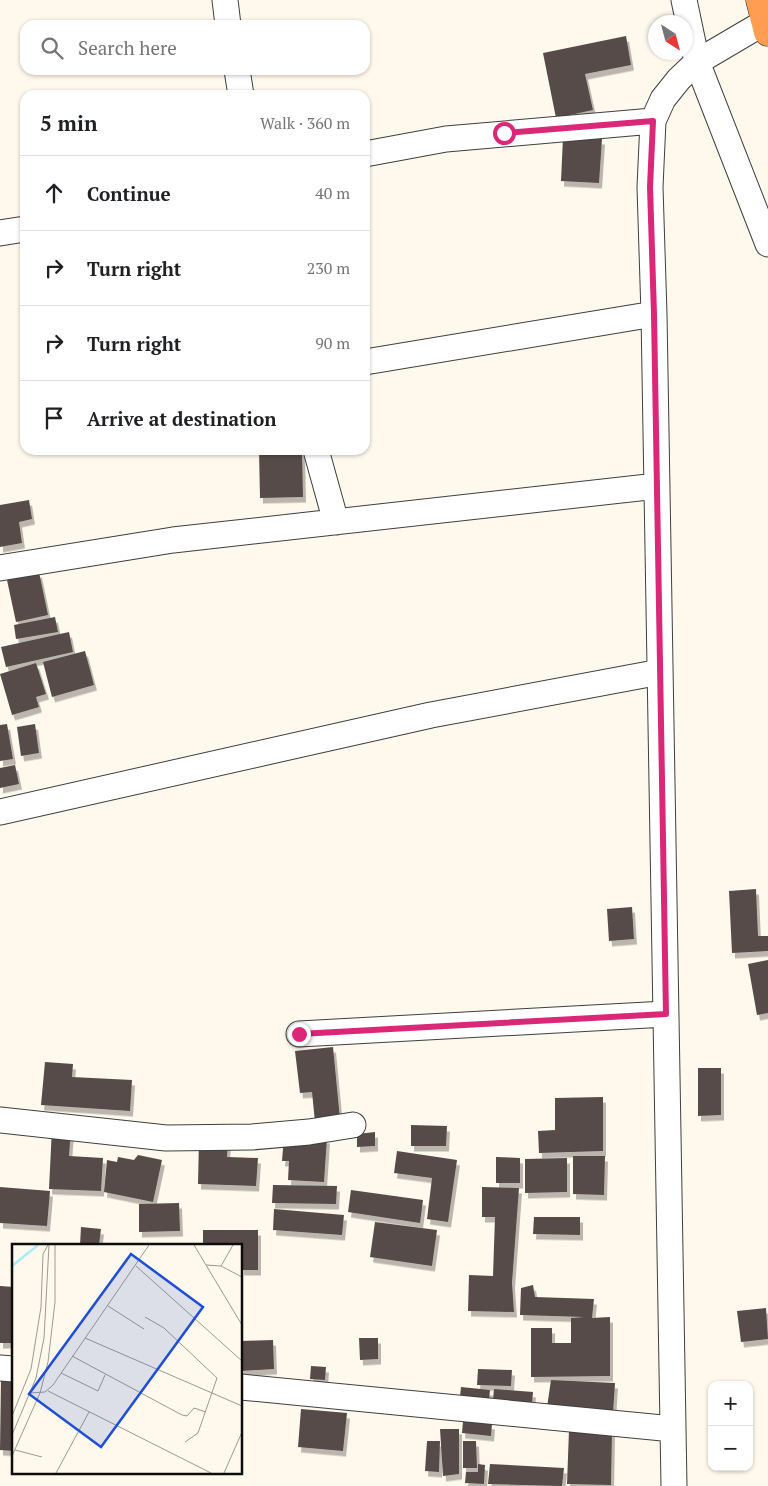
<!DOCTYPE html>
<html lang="en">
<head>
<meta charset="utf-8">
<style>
  :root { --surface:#fff; --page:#f2f2f2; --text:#202124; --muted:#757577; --line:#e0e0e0 }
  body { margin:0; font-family:"PT Serif",serif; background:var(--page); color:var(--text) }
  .controls { position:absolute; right:15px; bottom:15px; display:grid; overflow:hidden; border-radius:10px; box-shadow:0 1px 4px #0004 }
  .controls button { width:45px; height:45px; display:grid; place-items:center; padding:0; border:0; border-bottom:1px solid var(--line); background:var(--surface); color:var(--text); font:25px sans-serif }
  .compass { position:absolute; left:648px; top:15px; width:45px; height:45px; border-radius:50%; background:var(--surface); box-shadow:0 1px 4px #0004; rotate:144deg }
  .stop { position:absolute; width:15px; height:15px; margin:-11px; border:4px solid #db2777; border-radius:50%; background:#fff }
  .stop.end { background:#db2777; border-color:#fff; box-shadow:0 1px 5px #0008 }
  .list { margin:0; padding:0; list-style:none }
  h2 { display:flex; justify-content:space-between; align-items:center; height:65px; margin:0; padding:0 20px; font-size:21px }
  h2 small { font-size:16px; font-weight:400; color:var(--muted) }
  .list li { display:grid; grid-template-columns:32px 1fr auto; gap:15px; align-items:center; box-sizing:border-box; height:75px; padding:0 20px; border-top:1px solid var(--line) }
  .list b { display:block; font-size:19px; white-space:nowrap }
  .list em { font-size:16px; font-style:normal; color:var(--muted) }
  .icon { flex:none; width:28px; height:28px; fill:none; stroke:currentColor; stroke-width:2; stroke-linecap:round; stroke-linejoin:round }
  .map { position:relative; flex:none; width:768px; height:1486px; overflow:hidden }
  .search { position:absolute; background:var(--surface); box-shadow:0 1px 4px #0004; left:20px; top:20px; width:350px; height:55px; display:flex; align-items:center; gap:12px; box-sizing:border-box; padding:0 18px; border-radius:15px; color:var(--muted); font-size:19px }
  .panel { position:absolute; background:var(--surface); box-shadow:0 1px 4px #0004; left:20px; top:90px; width:350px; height:365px; border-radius:15px }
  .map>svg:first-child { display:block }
  .building { fill:#564b48; filter:url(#shadow) }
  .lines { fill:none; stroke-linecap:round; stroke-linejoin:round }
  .minor-casing { stroke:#3f3f3f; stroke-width:27 }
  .trunk-casing { stroke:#1d1d1d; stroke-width:29 }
  .minor { stroke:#fff; stroke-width:25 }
  .trunk { stroke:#ff9e53; stroke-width:28 }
  .route { stroke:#db2777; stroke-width:6 }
  .inset-river { fill:none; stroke:#acebfb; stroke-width:2.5 }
  .inset-road { fill:none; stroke:#9e9a92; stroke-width:1 }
  .view { fill:#1d4ed8; fill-opacity:0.15; stroke:#1d4ed8; stroke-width:2.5 }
  .inset-edge { fill:none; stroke:#0c0c0c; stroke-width:2.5 }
</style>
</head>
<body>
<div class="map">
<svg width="768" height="1486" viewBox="0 0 768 1486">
  <defs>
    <filter id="shadow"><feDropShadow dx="3" dy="5.5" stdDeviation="0" flood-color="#0004"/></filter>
  </defs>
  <rect width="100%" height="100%" fill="#fff8ec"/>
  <path class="building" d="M626 36 631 65 585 74 593 110 556 118 543 53Z
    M563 137 602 139 599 183 561 181Z
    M259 450H302L303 497 260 498Z
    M29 500 32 519 19 522 22 543 0 547V505Z
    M39 572 48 615 16 622 7 580Z
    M55 617 58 632 16 639 14 625Z
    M69 632 73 652 6 667 1 647Z
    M85 651 94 685 52 697 43 662Z
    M36 663 46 694 36 697 39 707 12 715 0 674Z
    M7 724 13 759 0 761V725Z
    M35 724 39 753 21 756 17 727Z
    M15 765 19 784 0 788V768Z
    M756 889 758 936H768V951L732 953 729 891Z
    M632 907 634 939 609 941 607 909Z
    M768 960V1013L757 1015 748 964Z
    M333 1047 340 1119 315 1122 312 1092 300 1093 295 1051Z
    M45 1062 73 1064 72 1077 132 1080 130 1111 41 1105Z
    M698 1068H721V1115L698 1116Z
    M603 1097V1151L539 1153 538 1131 555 1130V1098Z
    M411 1125 447 1126 446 1146H411Z
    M52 1128 71 1129 69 1156 103 1158 101 1191 49 1189Z
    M375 1132V1146L357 1147V1134Z
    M284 1135 327 1138 324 1182 288 1180 289 1161H282Z
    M199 1139 228 1140 227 1157 258 1158 256 1186 198 1184Z
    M397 1151 457 1160 448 1222 427 1219 432 1178 394 1173Z
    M138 1155 162 1160 153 1202 104 1192 107 1160 117 1162 118 1157 134 1160Z
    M573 1156H605L604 1195 573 1194Z
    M496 1157 520 1158V1183H496Z
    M567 1158V1192L525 1193V1159Z
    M273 1185 337 1186 336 1204 272 1203Z
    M0 1187 50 1191 47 1226 0 1223Z
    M482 1187 519 1188 512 1283 514 1312 468 1311 469 1275 493 1276 495 1217H482Z
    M351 1190 423 1200 420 1223 348 1212Z
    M179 1203 180 1231 139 1232V1204Z
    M274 1209 344 1215 342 1235 273 1230Z
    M534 1217H580V1235L533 1234Z
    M375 1222 437 1230 432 1266 370 1257Z
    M81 1227 101 1229 99 1245H80Z
    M203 1230H258V1270H241V1245H203Z
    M533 1285 535 1297 594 1299 592 1318 610 1317V1376L531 1377V1328H552V1343H571V1318L584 1317 520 1315 521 1288Z
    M0 1286 14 1287V1343H0Z
    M766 1308 768 1339 741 1342 737 1311Z
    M359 1338H378V1359L360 1360Z
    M273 1340 274 1369 241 1371V1341Z
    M311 1366 326 1367 325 1380 310 1379Z
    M478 1369 512 1370 511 1386 477 1385Z
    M1 1379 14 1380V1451L0 1450Z
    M551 1380 615 1383 613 1413 546 1414Z
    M461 1387 490 1390 488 1410 459 1406Z
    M494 1389 533 1392 531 1414 492 1410Z
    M301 1409 347 1413 343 1451 298 1447Z
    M463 1421 492 1424 491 1436 462 1433Z
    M440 1429H459V1474L443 1476Z
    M569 1430 612 1431 611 1485 567 1484Z
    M427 1441H440L439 1472 425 1471Z
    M463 1441H476L477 1468H463Z
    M478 1464 485 1465 484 1484 465 1483 466 1472H478Z
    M490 1464 564 1468 562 1486 488 1484Z"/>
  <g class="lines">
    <defs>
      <path id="minor" d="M225 0 228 25
        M684 0 697 62 768 244
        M237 70 241 95
        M365 154 446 139 653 121
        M0 233 25 229
        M365 362 654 314
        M316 450 336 522
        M0 568 173 540 657 486
        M0 812 431 715 660 672
        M299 1034 666 1014
        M0 1120 166 1138 252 1137 309 1132 353 1125
        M0 1368 14 1369
        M241 1387 673 1429
        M674 1486 654 314 650 187 653 121 663 99 679 79 697 62 765 22"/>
      <path id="trunk" d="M760 0 768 32"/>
    </defs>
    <use href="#minor" class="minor-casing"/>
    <use href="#trunk" class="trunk-casing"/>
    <use href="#minor" class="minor"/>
    <use href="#trunk" class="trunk"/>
  </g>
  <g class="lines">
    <path class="route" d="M299 1034 666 1014 654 314 650 187 653 121 504 133"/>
  </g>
  <g transform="translate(12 1244)">
    <rect width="230" height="230" fill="#fff8ec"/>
    <path class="inset-river" d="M0 22 26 1"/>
    <path class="inset-road" d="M182 1 230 81M194 21 209 22 230 33M124 22 230 117M209 22 221 1M96 62 132 85M133 73 152 84 205 134 186 189 173 198M73 94 230 162M60 112 170 171 175 172 182 164 194 168M49 129 86 147 93 131M36 147 199 229M18 149 33 148 41 141 137 1M0 172 19 125 29 63 31 10 36 1M0 191 24 134 32 94 37 1M3 206 30 213M0 212 28 149 36 118 43 58V1M44 229 77 168M212 229 230 188"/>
    <path class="view" d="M119 10 191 63 89 203 17 150Z"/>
    <rect width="230" height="230" class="inset-edge"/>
  </g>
</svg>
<div class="controls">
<button>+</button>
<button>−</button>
</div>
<svg class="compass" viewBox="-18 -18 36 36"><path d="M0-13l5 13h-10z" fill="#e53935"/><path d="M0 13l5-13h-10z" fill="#757577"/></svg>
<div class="stop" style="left:504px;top:133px"></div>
<div class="stop end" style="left:299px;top:1034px"></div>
<div class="search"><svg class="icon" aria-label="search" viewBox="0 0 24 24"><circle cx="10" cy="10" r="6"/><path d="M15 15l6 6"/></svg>Search here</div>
<section class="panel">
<h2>5 min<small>Walk · 360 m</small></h2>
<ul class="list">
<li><svg class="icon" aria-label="ahead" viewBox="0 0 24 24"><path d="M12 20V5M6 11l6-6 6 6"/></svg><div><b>Continue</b></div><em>40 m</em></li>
<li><svg class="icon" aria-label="right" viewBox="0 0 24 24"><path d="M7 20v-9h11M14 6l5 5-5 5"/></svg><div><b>Turn right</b></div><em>230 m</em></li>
<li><svg class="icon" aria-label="right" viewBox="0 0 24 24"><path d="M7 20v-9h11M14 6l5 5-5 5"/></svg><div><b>Turn right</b></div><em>90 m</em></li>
<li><svg class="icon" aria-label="arrive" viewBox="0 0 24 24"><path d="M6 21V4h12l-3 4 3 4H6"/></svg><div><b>Arrive at destination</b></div></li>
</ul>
</section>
</div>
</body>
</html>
